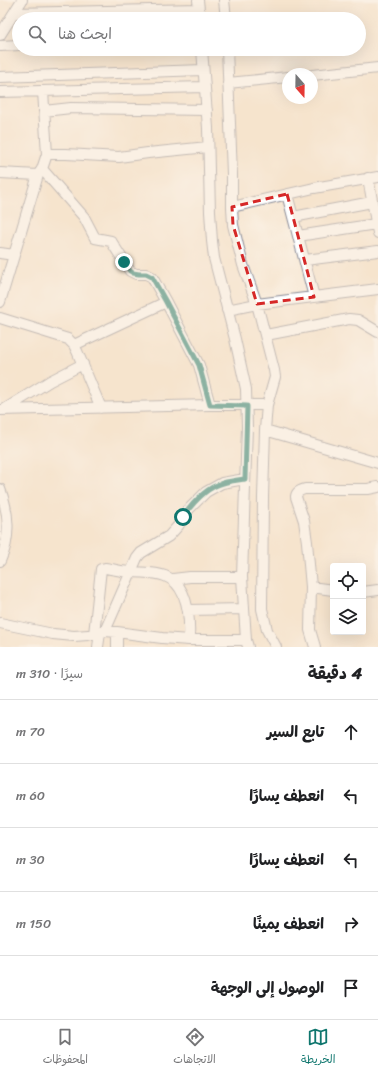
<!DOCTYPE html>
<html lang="ar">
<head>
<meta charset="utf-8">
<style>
  :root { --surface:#fff; --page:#f2f2f2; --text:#202124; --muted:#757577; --line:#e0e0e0; --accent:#0f766e }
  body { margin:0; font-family:Sriracha,"Playpen Sans Arabic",sans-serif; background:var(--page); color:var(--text); direction:rtl }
  .controls { position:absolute; right:12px; bottom:12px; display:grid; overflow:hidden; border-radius:4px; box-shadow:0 4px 16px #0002 }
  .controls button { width:36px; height:36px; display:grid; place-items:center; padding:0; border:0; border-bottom:1px solid var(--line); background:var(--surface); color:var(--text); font:20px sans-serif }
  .compass { position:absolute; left:282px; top:68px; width:36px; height:36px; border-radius:50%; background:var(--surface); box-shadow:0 4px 16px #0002; rotate:160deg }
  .stop { position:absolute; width:12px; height:12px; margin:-9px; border:3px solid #0f766e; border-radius:50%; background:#fff }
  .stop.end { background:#0f766e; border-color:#fff; box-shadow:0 1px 4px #0008 }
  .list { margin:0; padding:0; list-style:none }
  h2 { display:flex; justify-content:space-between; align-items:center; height:52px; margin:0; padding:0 16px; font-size:17px }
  h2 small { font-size:13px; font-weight:400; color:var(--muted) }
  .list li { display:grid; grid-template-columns:26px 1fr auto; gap:12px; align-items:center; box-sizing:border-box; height:64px; padding:0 16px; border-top:1px solid var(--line) }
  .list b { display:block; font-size:15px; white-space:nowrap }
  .list em { font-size:13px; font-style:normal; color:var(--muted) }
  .icon { flex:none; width:22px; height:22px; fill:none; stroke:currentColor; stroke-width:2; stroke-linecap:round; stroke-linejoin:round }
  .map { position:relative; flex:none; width:378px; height:647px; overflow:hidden; direction:ltr }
  .search { position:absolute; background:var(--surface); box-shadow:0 4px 16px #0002; left:12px; right:12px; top:12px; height:44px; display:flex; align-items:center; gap:10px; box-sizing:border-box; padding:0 14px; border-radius:22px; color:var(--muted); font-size:15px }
  .sheet { height:372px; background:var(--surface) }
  nav { display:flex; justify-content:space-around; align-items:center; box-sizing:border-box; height:56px; border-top:1px solid var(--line); background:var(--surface); font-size:11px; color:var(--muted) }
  nav a { display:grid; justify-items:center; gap:2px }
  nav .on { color:var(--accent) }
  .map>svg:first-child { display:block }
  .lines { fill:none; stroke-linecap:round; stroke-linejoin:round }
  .minor-casing { stroke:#888a96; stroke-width:12 }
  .minor { stroke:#fff; stroke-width:10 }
  .route { stroke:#0f766e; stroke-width:5 }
  .marked { fill:none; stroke:#d62828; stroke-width:3; stroke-dasharray:8 5; stroke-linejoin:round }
</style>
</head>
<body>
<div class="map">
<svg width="378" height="647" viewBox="0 0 378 647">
  <rect width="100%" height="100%" fill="#fff"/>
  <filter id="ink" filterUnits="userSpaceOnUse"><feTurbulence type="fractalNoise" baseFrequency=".025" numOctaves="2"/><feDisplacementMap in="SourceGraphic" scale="8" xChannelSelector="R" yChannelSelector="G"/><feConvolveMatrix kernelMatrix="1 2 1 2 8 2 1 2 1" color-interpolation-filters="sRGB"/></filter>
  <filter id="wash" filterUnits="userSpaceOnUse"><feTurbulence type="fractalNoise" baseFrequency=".012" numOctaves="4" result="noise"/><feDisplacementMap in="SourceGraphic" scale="16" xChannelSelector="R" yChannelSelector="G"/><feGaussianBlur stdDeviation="0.9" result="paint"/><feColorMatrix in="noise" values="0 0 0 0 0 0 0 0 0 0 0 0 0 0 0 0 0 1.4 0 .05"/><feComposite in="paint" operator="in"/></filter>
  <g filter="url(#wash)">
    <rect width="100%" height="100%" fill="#f6e4cd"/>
  </g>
  <g filter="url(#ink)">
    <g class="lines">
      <defs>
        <path id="minor" d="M198 0 200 19
          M224 0 226 19
          M14 13 199 9
          M0 35 22 0
          M0 46 19 45
          M202 49 208 128 210 212 212 241 214 258 235 339 246 389 247 427 242 577 246 640 248 647
          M227 49 232 174V207L233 225 243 265 257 304 274 370 275 377 267 405 265 430 263 497 262 609 267 630 276 647
          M312 75 378 68
          M0 77 203 70
          M228 83 288 77
          M0 92 205 87
          M44 111 71 108 207 110
          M47 154H66L119 157 148 153 208 147
          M42 169 84 217 95 238 111 241 130 271 136 274H146L152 277 166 302 199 365 210 405
          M0 173 38 175
          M368 178 378 233
          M287 194 314 297
          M232 207 314 188 378 177
          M293 217 372 202
          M298 236 376 224
          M0 253 14 255
          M305 260 378 251
          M0 302 38 175 42 169 47 154 43 91
          M227 310 257 304 378 289
          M0 318 68 339 74 345 77 351 101 408
          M266 335 349 319 358 320 378 332
          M74 345 166 302
          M5 409 50 381 83 364
          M0 410 210 405H267
          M265 430 378 463
          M0 489C9 512 11 538 0 561
          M173 579 190 577H242
          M311 587 333 590
          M363 592 378 590
          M188 610 244 609
          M0 623 53 634 74 636 88 635 105 631 117 632 162 638 189 640H246
          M105 631 137 558 141 553 169 536 178 526 188 510 206 492 222 483 245 479
          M117 632V647
          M94 634 101 569 105 568C114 569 123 572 132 572 143 573 155 572 165 576 189 585 190 619 189 640
          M98 647 100 633
          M315 647 310 630 311 587 307 542 304 521 296 497C296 492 301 490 305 489H368L378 487"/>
      </defs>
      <use href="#minor" class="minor-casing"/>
      <use href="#minor" class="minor"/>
    </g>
  </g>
  <g class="lines" filter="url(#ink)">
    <path class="route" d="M124 262 130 271 133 273 139 274H146L152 277 166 302 199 365 210 405 247 406 245 479C238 480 230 481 223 483 207 487 192 504 183 517"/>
  </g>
  <path d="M0 0H378V647H0ZM287 194 314 297 257 304 233 225 232 207Z" fill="#f6e4cd" fill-opacity=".55" fill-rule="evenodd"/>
  <path class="marked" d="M287 194 314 297 257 304 233 225 232 207Z"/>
</svg>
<div class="controls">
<button><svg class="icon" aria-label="locate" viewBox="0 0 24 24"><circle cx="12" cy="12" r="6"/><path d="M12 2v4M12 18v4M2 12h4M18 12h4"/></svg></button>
<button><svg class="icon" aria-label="layers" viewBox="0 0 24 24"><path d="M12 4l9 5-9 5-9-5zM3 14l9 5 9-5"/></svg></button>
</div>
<svg class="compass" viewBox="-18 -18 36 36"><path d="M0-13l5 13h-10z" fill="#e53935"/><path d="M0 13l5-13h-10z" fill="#757577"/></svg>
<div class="stop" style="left:183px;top:517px"></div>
<div class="stop end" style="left:124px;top:262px"></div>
<div class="search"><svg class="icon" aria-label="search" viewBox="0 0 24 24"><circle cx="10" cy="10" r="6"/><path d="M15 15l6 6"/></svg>ابحث هنا</div>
</div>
<section class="sheet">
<h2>4 دقيقة<small>سيرًا · 310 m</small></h2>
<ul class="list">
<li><svg class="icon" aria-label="ahead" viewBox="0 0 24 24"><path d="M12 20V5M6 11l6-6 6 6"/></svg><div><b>تابع السير</b></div><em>70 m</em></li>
<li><svg class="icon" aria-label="left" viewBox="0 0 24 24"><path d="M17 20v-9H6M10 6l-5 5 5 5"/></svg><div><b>انعطف يسارًا</b></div><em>60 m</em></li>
<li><svg class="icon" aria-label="left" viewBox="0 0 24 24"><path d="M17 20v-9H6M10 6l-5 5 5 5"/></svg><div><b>انعطف يسارًا</b></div><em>30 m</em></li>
<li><svg class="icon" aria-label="right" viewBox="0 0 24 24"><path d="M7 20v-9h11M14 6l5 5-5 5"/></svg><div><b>انعطف يمينًا</b></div><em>150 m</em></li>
<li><svg class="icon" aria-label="arrive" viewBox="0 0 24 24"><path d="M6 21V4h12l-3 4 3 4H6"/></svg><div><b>الوصول إلى الوجهة</b></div></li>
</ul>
</section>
<nav>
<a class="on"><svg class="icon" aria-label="map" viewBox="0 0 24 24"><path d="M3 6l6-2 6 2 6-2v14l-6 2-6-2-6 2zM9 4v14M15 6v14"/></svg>الخريطة</a>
<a><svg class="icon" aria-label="directions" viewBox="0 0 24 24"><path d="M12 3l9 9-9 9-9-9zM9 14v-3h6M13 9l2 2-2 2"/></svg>الاتجاهات</a>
<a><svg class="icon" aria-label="saved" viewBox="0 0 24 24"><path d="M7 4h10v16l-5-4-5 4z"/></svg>المحفوظات</a>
</nav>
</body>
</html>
